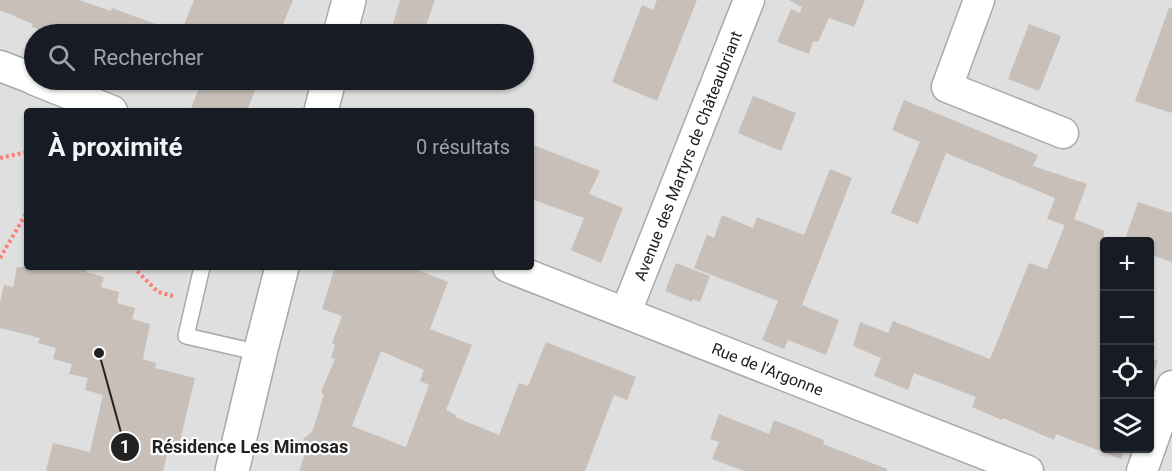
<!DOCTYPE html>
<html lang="fr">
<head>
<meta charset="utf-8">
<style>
  :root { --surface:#171b24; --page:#20242c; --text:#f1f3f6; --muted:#9ea1a6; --line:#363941 }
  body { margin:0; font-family:Roboto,sans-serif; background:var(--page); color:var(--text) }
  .controls { position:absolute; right:18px; bottom:18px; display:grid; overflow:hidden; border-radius:6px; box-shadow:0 2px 4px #0004 }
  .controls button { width:54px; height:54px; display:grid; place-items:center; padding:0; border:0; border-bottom:2px solid var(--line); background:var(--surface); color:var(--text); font:30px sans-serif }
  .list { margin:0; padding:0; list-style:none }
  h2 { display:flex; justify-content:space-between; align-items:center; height:78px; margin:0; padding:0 24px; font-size:26px }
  h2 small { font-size:20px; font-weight:400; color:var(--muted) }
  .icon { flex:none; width:33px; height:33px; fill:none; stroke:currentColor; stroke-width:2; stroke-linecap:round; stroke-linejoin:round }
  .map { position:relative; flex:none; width:1172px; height:471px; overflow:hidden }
  .search { position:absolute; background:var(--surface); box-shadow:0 2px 4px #0004; left:24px; top:24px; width:510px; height:66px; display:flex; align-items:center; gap:15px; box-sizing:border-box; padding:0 21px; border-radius:33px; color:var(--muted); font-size:22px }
  .panel { position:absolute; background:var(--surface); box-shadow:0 2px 4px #0004; left:24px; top:108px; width:510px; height:162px; border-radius:6px }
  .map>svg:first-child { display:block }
  .residential { fill:#e0dfdf; fill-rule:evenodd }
  .building { fill:#c7bfb8; fill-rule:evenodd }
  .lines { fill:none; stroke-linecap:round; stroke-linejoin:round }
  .service-casing { stroke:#a9a9a9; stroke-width:18 }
  .minor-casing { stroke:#a9a9a9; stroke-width:33 }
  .tertiary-casing { stroke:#a9a9a9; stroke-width:36 }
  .path { stroke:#fa8072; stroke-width:4; stroke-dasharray:3 3; stroke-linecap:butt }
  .service { stroke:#fff; stroke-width:15 }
  .minor { stroke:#fff; stroke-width:30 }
  .tertiary { stroke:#fff; stroke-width:33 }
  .labels { text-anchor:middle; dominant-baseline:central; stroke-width:4.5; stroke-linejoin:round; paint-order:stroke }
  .street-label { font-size:16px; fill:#222; stroke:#fff }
  .leader { fill:none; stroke:#222; stroke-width:2 }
  .callout-dot { fill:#222; stroke:#fff; stroke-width:2 }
  .mark-label { font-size:18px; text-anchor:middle; font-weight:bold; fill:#fff }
  .callout-label { font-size:18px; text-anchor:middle; font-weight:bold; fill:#222; stroke:#fff; stroke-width:4.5; stroke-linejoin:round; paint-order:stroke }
</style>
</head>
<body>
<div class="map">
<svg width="1172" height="471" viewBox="0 0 1172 471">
  <rect width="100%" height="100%" fill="#f2efe9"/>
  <path class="residential" d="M0 0H1172V471H0ZM34 34H524V80H34ZM27 111H531V267H27ZM1104 242H1150V448H1104Z"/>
  <path class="building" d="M0 0H79L111 11 112 8 177 32 176 34H52L32 27 33 24 0 10Z
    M194 0H293L279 34H180Z
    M400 0H435L423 34H390Z
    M657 0H697L657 101 612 82 642 5 653 10Z
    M789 0H865L854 27 829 18 818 42 813 41 809 54 777 42 791 9 800 13 802 7Z
    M1169 8H1172V113L1135 101Z
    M1029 24 1061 36 1039 91 1008 79Z
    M202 80H235L256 88 247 111H190Z
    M753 96 796 113 781 151 738 133Z
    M904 100 1038 155 1033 166 1087 184 1074 219 1104 231V448H1125L1121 459 1056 434 1054 440 1003 418 1002 420 972 407 976 397 914 373 908 390 874 376 881 358 853 346 860 322 888 333 893 321 990 359 1029 263 1047 269 1065 225 1047 219 1055 198 946 153 918 224 891 213 920 142 892 130Z
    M531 144 600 171 589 194 623 208 601 263 571 250 584 218 531 199Z
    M830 169 852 178 802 305 839 320 826 355 788 340 784 349 762 340 778 301 694 268 707 235 714 238 722 215 753 228 757 217 804 235Z
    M1138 202 1172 213V262L1149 254V242H1124Z
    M676 263 710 276 700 302 693 299 692 302 665 291Z
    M17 267H87L86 272 104 277 101 287 119 292 117 303 135 308 132 319 150 324 143 359 156 363 155 368 195 378 179 445 170 442 163 471H46L53 443 90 452 103 395 85 390 88 378 69 374 72 364 53 359 56 348 38 343 40 338 0 328V302L4 285 13 287Z
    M335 267H410L448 282 430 329 472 345 446 410 456 415 455 417 499 435 519 383 528 386 546 342 636 377 627 400 614 395 585 471H299L306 451 303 439 312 432 316 420 324 394 321 392 335 359 331 358 335 345 332 343 342 316 322 309ZM381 351 424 370 420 381 429 385 406 447 352 426Z
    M1149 357 1158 361 1149 384Z
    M719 414 769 434 774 420 824 440 823 444 887 469V471H744L712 459 719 442 710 439Z"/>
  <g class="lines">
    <defs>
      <path id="service" d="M202 267 186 336 260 353"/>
      <g id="minor">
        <path d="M979 0 947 87 1063 133"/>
        <path d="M0 66 34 79"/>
        <path d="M35 80 112 111"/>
        <path id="s1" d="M508 267 1028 471"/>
        <path id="s2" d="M626 312 749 0"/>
        <path d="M1142 471 1172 386"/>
      </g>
      <path id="tertiary" d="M340 34 349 0
        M321 111 329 80
        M232 471 260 353 282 267"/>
    </defs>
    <use href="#service" class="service-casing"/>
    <use href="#minor" class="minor-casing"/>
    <use href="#tertiary" class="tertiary-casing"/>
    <path class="path" d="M0 158 27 152
      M0 258 27 212
      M133 267 158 292 173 296"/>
    <use href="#service" class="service"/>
    <use href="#minor" class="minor"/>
    <use href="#tertiary" class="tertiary"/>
  </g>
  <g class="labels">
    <g class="street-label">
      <text stroke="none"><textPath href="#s2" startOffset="168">Avenue des Martyrs de Châteaubriant</textPath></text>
      <text stroke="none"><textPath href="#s1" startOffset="279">Rue de l'Argonne</textPath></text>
    </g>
  </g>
  <path class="leader" d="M99 353L125 447"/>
  <g class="callout-dot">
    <circle cx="99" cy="353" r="6"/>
    <circle cx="125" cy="447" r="15"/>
  </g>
  <g class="mark-label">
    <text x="125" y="453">1</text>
  </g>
  <g class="callout-label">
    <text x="250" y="453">Résidence Les Mimosas</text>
  </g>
</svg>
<div class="controls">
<button>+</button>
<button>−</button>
<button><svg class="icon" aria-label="locate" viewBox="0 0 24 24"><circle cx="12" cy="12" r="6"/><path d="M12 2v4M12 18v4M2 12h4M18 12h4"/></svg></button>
<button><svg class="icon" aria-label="layers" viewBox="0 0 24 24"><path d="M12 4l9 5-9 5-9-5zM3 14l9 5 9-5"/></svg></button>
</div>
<div class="search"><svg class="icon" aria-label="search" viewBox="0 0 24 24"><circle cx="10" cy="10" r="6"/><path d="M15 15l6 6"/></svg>Rechercher</div>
<section class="panel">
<h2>À proximité<small>0 résultats</small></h2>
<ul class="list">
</ul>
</section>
</div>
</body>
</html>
